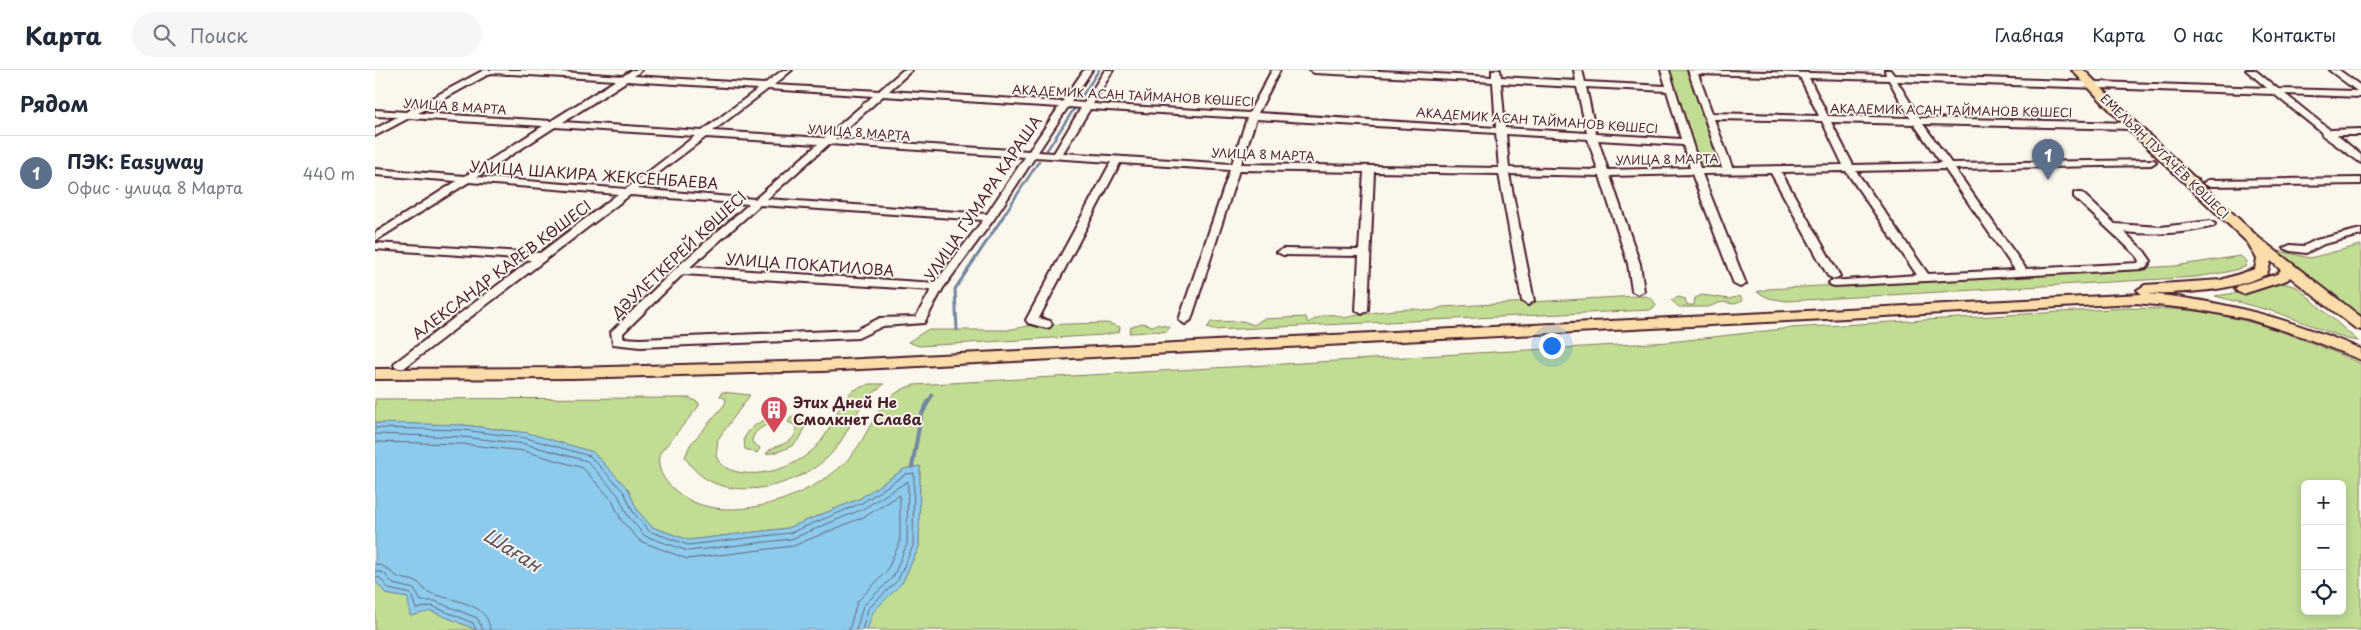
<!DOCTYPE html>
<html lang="ru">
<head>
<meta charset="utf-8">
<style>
  :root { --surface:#fff; --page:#f6f6f7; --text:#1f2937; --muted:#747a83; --line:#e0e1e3; --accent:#d1495b }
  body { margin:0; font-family:"Playpen Sans",sans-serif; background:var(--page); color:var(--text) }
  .controls { position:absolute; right:15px; bottom:15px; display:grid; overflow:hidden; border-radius:8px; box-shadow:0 2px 12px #0003 }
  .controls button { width:45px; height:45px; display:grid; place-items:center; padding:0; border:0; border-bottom:1px solid var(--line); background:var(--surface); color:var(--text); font:25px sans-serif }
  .you { position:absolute; left:1176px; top:275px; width:18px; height:18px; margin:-12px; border:4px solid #fff; border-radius:50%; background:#1a73e8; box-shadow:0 0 0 8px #1a73e833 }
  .badge { display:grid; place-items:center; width:32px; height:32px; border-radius:50%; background:var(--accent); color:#fff; font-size:16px; font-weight:700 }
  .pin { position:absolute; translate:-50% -41px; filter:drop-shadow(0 1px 2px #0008) }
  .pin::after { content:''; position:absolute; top:26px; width:18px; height:15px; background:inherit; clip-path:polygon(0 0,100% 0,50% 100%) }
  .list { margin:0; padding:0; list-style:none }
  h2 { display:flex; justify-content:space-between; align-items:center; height:65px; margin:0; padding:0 20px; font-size:21px }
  h2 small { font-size:16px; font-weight:400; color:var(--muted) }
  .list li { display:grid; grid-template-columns:32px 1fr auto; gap:15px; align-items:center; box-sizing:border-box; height:75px; padding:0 20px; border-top:1px solid var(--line) }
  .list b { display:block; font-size:19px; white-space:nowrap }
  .list p { margin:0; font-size:16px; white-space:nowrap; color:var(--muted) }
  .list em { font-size:16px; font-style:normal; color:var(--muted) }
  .icon { flex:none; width:28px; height:28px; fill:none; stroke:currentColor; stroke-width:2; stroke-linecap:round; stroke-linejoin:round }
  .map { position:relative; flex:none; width:1986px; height:560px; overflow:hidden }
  header { display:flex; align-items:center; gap:30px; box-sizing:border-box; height:70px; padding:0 25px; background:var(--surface); border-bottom:1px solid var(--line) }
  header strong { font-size:24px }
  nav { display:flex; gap:28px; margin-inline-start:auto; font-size:18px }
  .search { width:350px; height:45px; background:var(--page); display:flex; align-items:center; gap:12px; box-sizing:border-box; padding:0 18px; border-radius:28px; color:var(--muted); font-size:19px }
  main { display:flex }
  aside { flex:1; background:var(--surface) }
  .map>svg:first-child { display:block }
  .green { fill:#c1dd94; stroke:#867e60; fill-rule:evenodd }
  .water { fill:#8dcbed; stroke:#72869f }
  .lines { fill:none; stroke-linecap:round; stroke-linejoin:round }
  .shore { stroke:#656479; stroke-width:1 }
  .stream-far2 { stroke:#72869f; stroke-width:2.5 }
  .stream-far1 { stroke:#72869f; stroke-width:3 }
  .stream { stroke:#72869f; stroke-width:4 }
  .minor-casing { stroke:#4a1f2b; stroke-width:4 }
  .major-casing { stroke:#4a1f2b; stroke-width:4 }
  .minor { fill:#fbf7ec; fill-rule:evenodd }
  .major { fill:#faddab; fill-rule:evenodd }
  .labels { text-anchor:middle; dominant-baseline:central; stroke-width:4; stroke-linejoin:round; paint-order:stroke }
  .far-street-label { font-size:12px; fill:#4a1f2b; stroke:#fbf7ec }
  .street-label { font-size:15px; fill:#4a1f2b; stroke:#fbf7ec }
  .poi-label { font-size:15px; font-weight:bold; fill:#4a1f2b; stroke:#fbf7ec; text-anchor:start }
  .near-water-label { font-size:19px; font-style:italic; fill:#5e5365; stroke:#fbf7ec }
</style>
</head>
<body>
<header>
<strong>Карта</strong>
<div class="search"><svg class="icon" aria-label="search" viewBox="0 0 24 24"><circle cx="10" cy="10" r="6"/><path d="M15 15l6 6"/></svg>Поиск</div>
<nav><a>Главная</a><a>Карта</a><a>О нас</a><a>Контакты</a></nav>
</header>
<main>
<aside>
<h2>Рядом<small></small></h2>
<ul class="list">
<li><span class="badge" style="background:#5c6f8a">1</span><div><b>ПЭК: Easyway</b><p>Офис · улица 8 Марта</p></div><em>440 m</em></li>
</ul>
</aside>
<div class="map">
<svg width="1986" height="560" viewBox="0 0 1986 560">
  <rect width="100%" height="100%" fill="#fbf7ec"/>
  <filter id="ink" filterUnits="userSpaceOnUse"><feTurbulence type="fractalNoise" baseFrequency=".02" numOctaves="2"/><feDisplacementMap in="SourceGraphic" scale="10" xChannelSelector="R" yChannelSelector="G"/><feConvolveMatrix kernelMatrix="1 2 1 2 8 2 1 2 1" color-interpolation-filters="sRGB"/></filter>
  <g filter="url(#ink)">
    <path class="green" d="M1292 0H1314L1347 94 1336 98 1322 92Z
      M1986 175V247L1900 180 1935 188Z
      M1865 186 1872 191 1870 197 1852 202 1821 207 1411 231 1394 228 1382 222 1393 219 1800 196Z
      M1908 213 1922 217 1983 271 1972 269 1904 243 1840 226 1883 220Z
      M1327 225 1354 229 1365 226 1368 231 1360 234 1347 232 1333 237H1304L1296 230 1304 227 1310 229 1312 235H1319L1320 228Z
      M1262 226C1272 226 1278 226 1281 236L1275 240 838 260 832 258 836 252 868 251 879 255 888 249 931 247 933 253C945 246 955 241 969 248 991 243 1014 240 1037 239 1051 239 1052 244 1067 237Z
      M1752 238C1778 239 1804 238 1829 242 1884 251 1936 271 1986 294V560H492L497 542 527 513 544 477 545 396 529 399 484 429 413 458 314 470 277 457 262 440 253 419 218 382 152 363 89 355 0 353V329L315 328 324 333V336L285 383C280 400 291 414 305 424 350 459 441 427 475 387 498 361 501 325 539 315L1295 272 1416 258ZM1930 414H1967V541H1930Z
      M732 253 745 257 744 262 728 265 544 276 533 272 552 260H632L658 255Z
      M767 253 778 256 782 254 795 257 791 262C778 260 767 263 754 263L756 257Z
      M494 314H509C502 320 493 326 487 335 475 353 468 373 452 388 416 421 338 437 310 387L315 375 350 334 351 329 345 326 347 322 375 325 343 369 341 386C346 398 356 401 369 403 398 406 432 392 449 367 458 354 463 336 474 324 478 319 488 317 494 314Z
      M408 345 404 352C393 353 377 360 377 372L385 378 382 383 370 379 369 368C377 354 393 346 408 345Z
      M417 346C436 349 430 366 418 375 410 380 400 383 391 384 399 372 423 377 421 356L413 352Z
      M0 510 11 524 33 528 56 541 102 560H0Z"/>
    <path class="water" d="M0 353 89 355 153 363 218 382 253 419 262 440 277 457 314 470 413 458 484 429 529 399 545 396 544 477 527 513 498 542 492 560H102L56 541 35 546 33 528 11 524 0 510Z"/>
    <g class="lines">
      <path class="shore" d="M0 358 88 360 151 368 215 386 249 422 258 442 274 461 313 475 415 463 487 433 531 404 539 403 538 476 523 510 493 539 487 560
        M0 364 88 367 150 374 212 391 243 425 253 446 270 466 313 481 416 469 488 439 533 411 532 474 518 507 488 536 481 560
        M0 372 87 374 149 381 208 398 237 430 246 450 265 471 312 489 418 476 491 446 525 425V472L511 502 482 532 474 560
        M0 494C11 495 14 502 23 507 29 510 36 509 42 512 46 514 49 520 53 522 73 531 114 531 115 560
        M0 501 9 503 18 514 39 519 46 531H60L102 548 108 560
        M0 507 5 508 14 519 36 524 41 539 57 536 98 553 101 560"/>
      <path class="stream-far2" d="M705 29 724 0
        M672 80 699 39
        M627 148 664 91"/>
      <path class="stream-far1" d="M582 260 580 219 628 147
        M554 331 557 325"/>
      <path class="stream" d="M537 397 546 346 554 330"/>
      <defs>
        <path id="minor" d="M109 0H157L248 6 257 0H267L259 6 389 14 408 0H417L399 15 504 21 528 0H537L514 21 687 32 709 0H717L696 32 709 33 730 0H738L718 34 874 43 897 0H905L883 43 1121 58 1118 12 939 3 935 0H987L1117 7V0H1125L1126 7 1201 11 1199 0H1207L1210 12 1291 16 1286 0H1294L1325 98H1347L1313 0 1511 5 1510 0H1515L1519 5 1892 18 1871 0H1880L1903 19 1982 21 1954 0H1964L1986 16V27L1910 24 1955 60 1986 59V65H1962L1986 85V93L1947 65 1946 62 1899 24 1522 11 1545 48 1757 53 1762 56 1757 59 1548 54 1576 93 1779 90 1781 92 1776 95 1580 99 1651 199 1763 193 1764 191 1761 185 1699 127V123H1707L1740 154 1786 157 1835 151 1840 154 1839 156C1809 164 1779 165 1749 162L1769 181 1776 191 1771 198 1767 199 1460 216 1456 215 1454 213 1456 211 1542 205 1471 101 1406 102 1465 206 1459 209 1453 206 1396 103 1327 104 1371 214 1365 217 1359 214 1317 104 1235 106 1265 194 1269 221 1263 224 1257 221 1253 194 1225 106 1134 104 1159 231 1153 235 1147 231 1124 104 999 102 993 240 987 244 981 240 984 186 908 185 902 182 908 179 984 180 989 102 864 100 816 250 810 254 804 250 855 100 745 93 664 248 675 251 677 254 675 257 671 258 653 253 651 250 736 92 660 87 619 149 568 218 549 253 508 256 483 268 265 277 238 274 236 262 301 198 374 134 255 125 29 298H21L19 295 21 292 156 190 0 179V173L165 183 243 124 94 112 0 171V163L82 111 0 105V99L90 106 168 56 34 48 0 66V59L22 47 0 46V40L31 42ZM116 3 241 10 176 51 43 43ZM1323 4 1425 7 1444 46 1337 43ZM1434 8 1514 10 1535 48 1453 46ZM252 11 383 19 327 61 188 52ZM1126 13 1202 17 1212 63 1130 58ZM1211 17 1292 21 1306 69 1221 64ZM393 19 498 26 449 68 338 61ZM508 26 684 37 654 81 460 69ZM693 37 706 38 679 83 663 82ZM715 39 872 48 857 94 688 83ZM881 49 1121 63 1124 98 866 94ZM1339 49 1447 51 1468 95 1357 97ZM1456 52 1539 54 1566 93 1478 95ZM180 57 320 66 251 119 102 107ZM1131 64 1213 69 1223 100 1134 98ZM331 67 443 74 380 129 262 119ZM1223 70 1308 75 1315 98 1233 100ZM454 74 650 87 612 144 392 129ZM1570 99 1640 200 1553 204 1481 101ZM385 135 608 150 560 213 315 197ZM308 204 556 220 541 247 505 248 481 260 265 269 248 268V263Z
          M1986 108V114L1833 116 1828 113 1833 110Z
          M1986 159V165L1949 174 1931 183 1915 181 1909 178 1915 175 1929 176 1941 170Z"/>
        <path id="major" d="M1697 0H1709L1761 53 1884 168 1986 247V260L1980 258 1915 207 1912 210 1868 224 1863 222 1860 219 1863 216 1902 204 1906 200 1896 191 1892 204C1855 222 1814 222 1773 224 1847 230 1918 250 1986 279V290L1926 266 1873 249 1820 239 1761 233 447 301 198 308 0 309V299L198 298 447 291 1767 224 1762 220 1770 215 1846 210 1880 199 1882 189 1873 173 1753 59Z"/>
      </defs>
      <use href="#minor" class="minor-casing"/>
      <use href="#major" class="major-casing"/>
      <use href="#minor" class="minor"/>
      <use href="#major" class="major"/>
    </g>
  </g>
  <defs>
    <symbol id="building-pin" viewBox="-11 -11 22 30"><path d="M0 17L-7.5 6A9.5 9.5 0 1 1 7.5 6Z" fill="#d1495b" stroke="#fbf7ec"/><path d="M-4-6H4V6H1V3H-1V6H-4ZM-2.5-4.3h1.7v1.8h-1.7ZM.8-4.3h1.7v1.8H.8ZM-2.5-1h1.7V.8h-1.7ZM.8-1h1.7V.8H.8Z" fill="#fff"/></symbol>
  </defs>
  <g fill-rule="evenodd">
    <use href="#building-pin" x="383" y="324" width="32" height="43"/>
  </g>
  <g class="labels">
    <g class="far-street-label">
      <text transform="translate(758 25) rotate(3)">АКАДЕМИК АСАН ТАЙМАНОВ КӨШЕСІ</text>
      <text transform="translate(80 36) rotate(4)">УЛИЦА 8 МАРТА</text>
      <text transform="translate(1576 40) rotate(1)">АКАДЕМИК АСАН ТАЙМАНОВ КӨШЕСІ</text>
      <text transform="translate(1162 50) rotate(4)">АКАДЕМИК АСАН ТАЙМАНОВ КӨШЕСІ</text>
      <text transform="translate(484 62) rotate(4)">УЛИЦА 8 МАРТА</text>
      <text transform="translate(888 84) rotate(2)">УЛИЦА 8 МАРТА</text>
      <text transform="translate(1790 86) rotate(44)">ЕМЕЛЬЯН ПУГАЧЁВ КӨШЕСІ</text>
      <text transform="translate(1292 89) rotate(-1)">УЛИЦА 8 МАРТА</text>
    </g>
    <g class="street-label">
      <text transform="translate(219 104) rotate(4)">УЛИЦА ШАКИРА ЖЕКСЕНБАЕВА</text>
      <text transform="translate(607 128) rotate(-56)">УЛИЦА ГУМАРА КАРАША</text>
      <text transform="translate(303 184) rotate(-43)">ДӘУЛЕТКЕРЕЙ КӨШЕСІ</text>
      <text transform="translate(435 194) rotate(4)">УЛИЦА ПОКАТИЛОВА</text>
      <text transform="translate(126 199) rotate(-37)">АЛЕКСАНДР КАРЕВ КӨШЕСІ</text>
    </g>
    <g class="poi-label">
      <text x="418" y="331">Этих Дней Не<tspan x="418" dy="17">Смолкнет Слава</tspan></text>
    </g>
    <g class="near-water-label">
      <text transform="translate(138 479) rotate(32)">Шаған</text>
    </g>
  </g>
</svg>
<div class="controls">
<button>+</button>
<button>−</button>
<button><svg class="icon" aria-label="locate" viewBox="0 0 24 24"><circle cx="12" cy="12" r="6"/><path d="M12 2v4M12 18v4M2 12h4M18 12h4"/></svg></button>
</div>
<div class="you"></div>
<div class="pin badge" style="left:1673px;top:110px;background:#5c6f8a">1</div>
</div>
</main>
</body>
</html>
